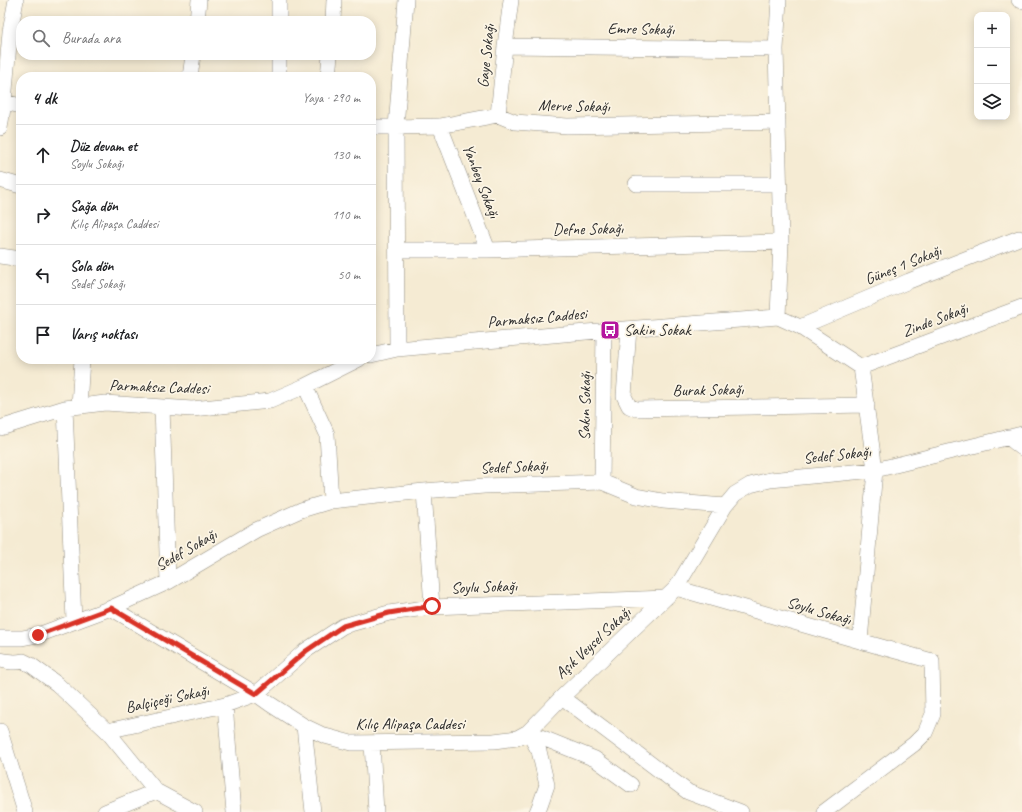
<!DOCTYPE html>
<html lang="tr">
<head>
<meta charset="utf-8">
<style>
  :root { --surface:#fff; --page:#f2f2f2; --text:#202124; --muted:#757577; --line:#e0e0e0 }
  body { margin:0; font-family:Caveat,sans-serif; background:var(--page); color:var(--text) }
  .controls { position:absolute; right:12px; top:12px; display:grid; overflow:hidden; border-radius:8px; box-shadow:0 2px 10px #0003 }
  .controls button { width:36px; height:36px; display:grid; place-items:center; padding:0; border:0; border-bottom:1px solid var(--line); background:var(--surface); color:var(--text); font:20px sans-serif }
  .stop { position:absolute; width:12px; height:12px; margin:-9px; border:3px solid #d93025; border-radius:50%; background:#fff }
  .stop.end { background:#d93025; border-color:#fff; box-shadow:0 1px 4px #0008 }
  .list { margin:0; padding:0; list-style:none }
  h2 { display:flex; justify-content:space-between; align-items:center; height:52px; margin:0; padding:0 16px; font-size:17px }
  h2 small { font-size:13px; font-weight:400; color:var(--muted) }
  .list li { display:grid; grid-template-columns:26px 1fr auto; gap:12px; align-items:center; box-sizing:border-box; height:60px; padding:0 16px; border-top:1px solid var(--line) }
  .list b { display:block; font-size:15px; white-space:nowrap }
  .list p { margin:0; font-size:13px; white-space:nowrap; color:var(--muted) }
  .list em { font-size:13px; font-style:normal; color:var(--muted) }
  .icon { flex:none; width:22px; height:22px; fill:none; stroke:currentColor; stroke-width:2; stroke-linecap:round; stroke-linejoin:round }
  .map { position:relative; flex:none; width:1022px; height:812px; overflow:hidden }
  .search { position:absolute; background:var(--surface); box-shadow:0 2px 10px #0003; left:16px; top:16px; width:360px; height:44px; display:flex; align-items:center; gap:10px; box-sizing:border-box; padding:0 14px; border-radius:16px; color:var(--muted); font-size:15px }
  .panel { position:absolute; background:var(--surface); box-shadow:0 2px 10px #0003; left:16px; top:72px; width:360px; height:292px; border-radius:16px }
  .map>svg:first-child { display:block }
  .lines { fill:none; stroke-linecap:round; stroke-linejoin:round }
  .minor-casing { stroke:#908b7f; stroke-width:16 }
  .minor { stroke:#fff; stroke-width:15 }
  .route { stroke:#d93025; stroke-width:5 }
  .labels { text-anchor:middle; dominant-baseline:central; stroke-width:3.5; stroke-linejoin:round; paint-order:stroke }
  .street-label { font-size:16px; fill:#2b2b2b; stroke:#fcf5e5 }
  .poi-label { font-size:16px; fill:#2b2b2b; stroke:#fcf5e5; text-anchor:start }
</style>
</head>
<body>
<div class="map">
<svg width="1022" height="812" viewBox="0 0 1022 812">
  <rect width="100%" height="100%" fill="#fcf5e5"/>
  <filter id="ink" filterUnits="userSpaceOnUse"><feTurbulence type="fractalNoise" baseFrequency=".025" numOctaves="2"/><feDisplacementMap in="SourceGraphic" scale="8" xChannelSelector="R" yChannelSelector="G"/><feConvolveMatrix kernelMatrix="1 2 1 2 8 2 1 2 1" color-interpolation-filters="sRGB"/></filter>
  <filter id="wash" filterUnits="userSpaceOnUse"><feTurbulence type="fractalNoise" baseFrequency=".012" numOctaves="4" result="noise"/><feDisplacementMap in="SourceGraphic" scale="16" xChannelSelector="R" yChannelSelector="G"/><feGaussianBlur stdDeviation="0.9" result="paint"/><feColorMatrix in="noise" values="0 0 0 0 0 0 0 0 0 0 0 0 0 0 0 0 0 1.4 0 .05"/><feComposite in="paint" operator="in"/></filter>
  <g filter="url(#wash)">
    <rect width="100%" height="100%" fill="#f5ebd3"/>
  </g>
  <g filter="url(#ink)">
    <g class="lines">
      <defs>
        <path id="minor" d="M1019 0 1022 1
          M197 21 199 0
          M279 21V0
          M333 21 334 0
          M505 46 776 49
          M190 77 193 55
          M279 77V55
          M328 77 330 55
          M4 102 21 106
          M498 115 505 46 511 0
          M440 126 488 250
          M371 127H396L440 126 498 115 515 122 567 126 778 122
          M0 128 4 102 10 32 16 0
          M0 180 21 186
          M636 184H779
          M397 250H488L781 242
          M0 256 21 259
          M778 317 781 242 776 49 779 0
          M800 327 909 281 1019 238
          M629 329 624 396 629 406 636 409 867 405
          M397 349 396 127 406 0
          M371 355 397 349 586 332 778 317 800 327 861 367 875 470 860 641 932 661 933 714 925 733 914 744 824 812
          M861 367 1022 307
          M305 386 327 434 331 501
          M79 406 82 359
          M162 407 168 582
          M65 408 74 621
          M0 428 65 408 105 403 192 409 270 401 305 386 359 359
          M1008 437 1022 448
          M602 482 604 330
          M424 491 432 607
          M676 588 860 641
          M111 608 256 694 270 704 304 726 325 736 351 743 494 741 517 738 528 732 562 697 676 588 725 506 735 494 750 485 770 480 875 470 1022 434
          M0 638H22L38 635 111 608 168 582 256 530 301 510 331 501 424 491 484 486 602 482 636 496 663 501 725 506
          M0 660C9 662 15 663 23 661L31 665 57 684 107 731 156 791 195 812
          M562 697 688 792 741 812
          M225 705 234 812
          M304 726 313 812
          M0 731 25 812
          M107 731 225 705 256 694 305 651 343 626 389 613 432 607 564 602 666 598
          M528 732 595 759 631 785
          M528 732 539 751 547 785 540 805 537 812
          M372 743 376 812
          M105 812 156 791"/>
      </defs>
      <use href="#minor" class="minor-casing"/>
      <use href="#minor" class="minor"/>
    </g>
  </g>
  <g class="lines" filter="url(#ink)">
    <path class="route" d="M38 635 111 608 256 694 306 651 343 626 389 613 432 606"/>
  </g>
  <defs>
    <symbol id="bus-square" viewBox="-11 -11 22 22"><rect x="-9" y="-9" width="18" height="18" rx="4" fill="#b5179e" stroke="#fcf5e5"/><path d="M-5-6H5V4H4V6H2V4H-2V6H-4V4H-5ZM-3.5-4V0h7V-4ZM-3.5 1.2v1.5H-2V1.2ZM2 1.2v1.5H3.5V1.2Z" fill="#fff"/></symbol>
  </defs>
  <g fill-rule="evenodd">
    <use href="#bus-square" x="599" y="319" width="22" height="22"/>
  </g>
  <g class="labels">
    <g class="street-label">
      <text transform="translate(641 29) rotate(1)">Emre Sokağı</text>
      <text transform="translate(486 56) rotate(-84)">Gaye Sokağı</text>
      <text transform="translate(574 106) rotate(1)">Merve Sokağı</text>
      <text transform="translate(481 181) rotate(69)">Yanbey Sokağı</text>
      <text transform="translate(588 229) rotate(-1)">Defne Sokağı</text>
      <text transform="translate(903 265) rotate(-22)">Güneş 1 Sokağı</text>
      <text transform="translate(537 318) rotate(-5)">Parmaksız Caddesi</text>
      <text transform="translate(935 320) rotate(-21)">Zinde Sokağı</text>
      <text transform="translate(159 387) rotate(2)">Parmaksız Caddesi</text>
      <text transform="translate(708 390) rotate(-1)">Burak Sokağı</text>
      <text transform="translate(585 406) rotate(-89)">Sakın Sokağı</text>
      <text transform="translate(837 455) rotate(-6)">Sedef Sokağı</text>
      <text transform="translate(514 467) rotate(-2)">Sedef Sokağı</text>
      <text transform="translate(186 550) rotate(-30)">Sedef Sokağı</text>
      <text transform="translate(484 587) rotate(-2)">Soylu Sokağı</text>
      <text transform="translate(819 611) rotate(16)">Soylu Sokağı</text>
      <text transform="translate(593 643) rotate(-43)">Aşık Veysel Sokağı</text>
      <text transform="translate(167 699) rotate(-12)">Balçiçeği Sokağı</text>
      <text x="410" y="724">Kılıç Alipaşa Caddesi</text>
    </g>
    <g class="poi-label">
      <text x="624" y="330">Sakin Sokak</text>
    </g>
  </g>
</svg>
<div class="controls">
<button>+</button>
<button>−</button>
<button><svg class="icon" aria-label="layers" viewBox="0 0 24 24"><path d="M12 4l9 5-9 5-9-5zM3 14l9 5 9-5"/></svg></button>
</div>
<div class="stop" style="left:432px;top:606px"></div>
<div class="stop end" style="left:38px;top:635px"></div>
<div class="search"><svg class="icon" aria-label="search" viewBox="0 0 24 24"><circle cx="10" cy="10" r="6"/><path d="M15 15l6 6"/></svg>Burada ara</div>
<section class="panel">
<h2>4 dk<small>Yaya · 290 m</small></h2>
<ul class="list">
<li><svg class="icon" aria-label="ahead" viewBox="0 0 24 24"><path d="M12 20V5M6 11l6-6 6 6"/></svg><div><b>Düz devam et</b><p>Soylu Sokağı</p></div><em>130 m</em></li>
<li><svg class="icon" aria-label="right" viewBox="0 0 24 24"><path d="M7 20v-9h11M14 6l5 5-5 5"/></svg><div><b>Sağa dön</b><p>Kılıç Alipaşa Caddesi</p></div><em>110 m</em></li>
<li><svg class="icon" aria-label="left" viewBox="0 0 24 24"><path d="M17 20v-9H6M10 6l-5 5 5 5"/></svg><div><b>Sola dön</b><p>Sedef Sokağı</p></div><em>50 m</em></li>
<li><svg class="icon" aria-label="arrive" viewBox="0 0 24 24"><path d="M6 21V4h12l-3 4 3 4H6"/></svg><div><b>Varış noktası</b></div></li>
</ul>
</section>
</div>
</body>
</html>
